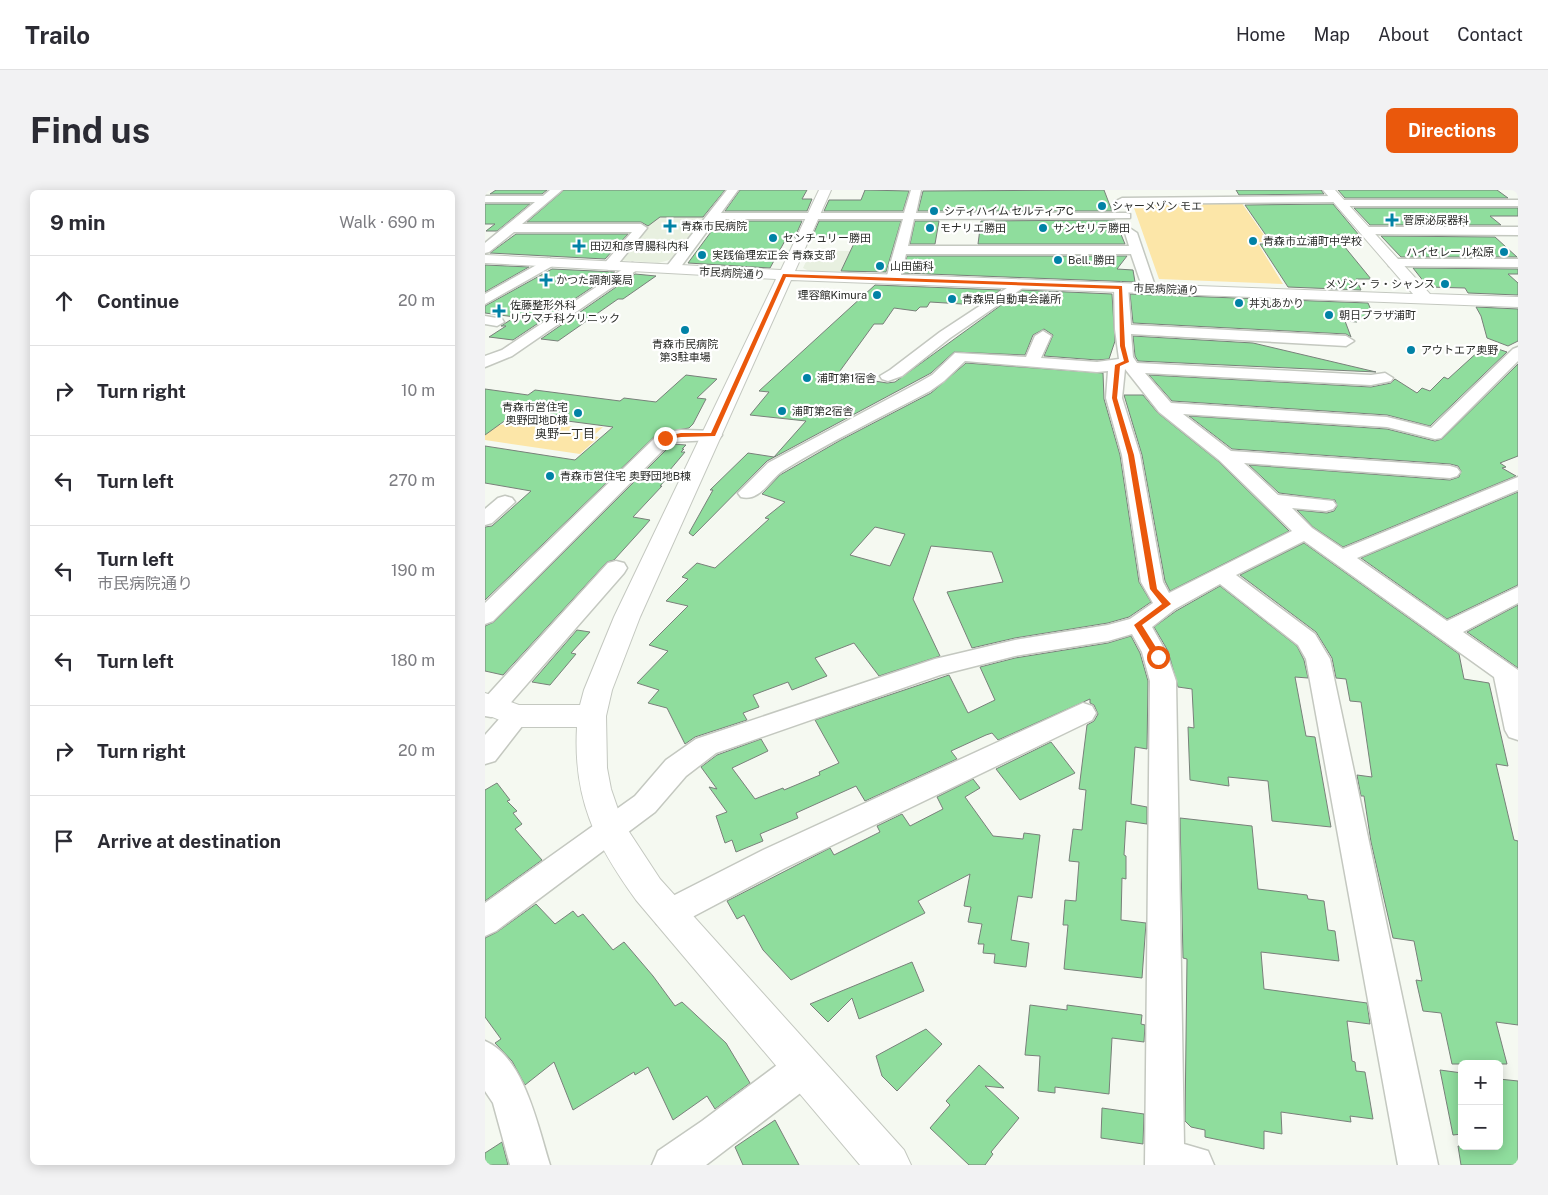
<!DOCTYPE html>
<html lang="en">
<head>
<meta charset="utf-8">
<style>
  :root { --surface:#fff; --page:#f2f2f3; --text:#2b2b33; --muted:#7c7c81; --line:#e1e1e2; --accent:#ea580c }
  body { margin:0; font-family:"Public Sans","Noto Sans JP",sans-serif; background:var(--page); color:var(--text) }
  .controls { position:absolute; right:15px; bottom:15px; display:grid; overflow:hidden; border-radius:8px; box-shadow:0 2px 12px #0003 }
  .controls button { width:45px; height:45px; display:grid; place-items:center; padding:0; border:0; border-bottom:1px solid var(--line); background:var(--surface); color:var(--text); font:25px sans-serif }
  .stop { position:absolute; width:15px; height:15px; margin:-11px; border:4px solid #ea580c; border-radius:50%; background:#fff }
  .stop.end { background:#ea580c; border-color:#fff; box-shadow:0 1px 5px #0008 }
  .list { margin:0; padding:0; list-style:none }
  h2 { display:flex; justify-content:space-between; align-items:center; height:65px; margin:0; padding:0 20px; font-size:21px }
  h2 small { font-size:16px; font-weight:400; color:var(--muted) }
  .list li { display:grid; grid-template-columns:32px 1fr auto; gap:15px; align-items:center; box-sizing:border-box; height:90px; padding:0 20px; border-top:1px solid var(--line) }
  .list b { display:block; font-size:19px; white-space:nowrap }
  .list p { margin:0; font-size:16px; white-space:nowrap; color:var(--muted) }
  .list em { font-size:16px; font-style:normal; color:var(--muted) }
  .icon { flex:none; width:28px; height:28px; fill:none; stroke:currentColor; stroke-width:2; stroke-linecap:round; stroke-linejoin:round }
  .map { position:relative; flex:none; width:1033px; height:975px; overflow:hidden; border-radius:8px }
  header { display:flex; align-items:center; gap:30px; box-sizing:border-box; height:70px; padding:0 25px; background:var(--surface); border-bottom:1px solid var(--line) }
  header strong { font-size:24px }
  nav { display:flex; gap:28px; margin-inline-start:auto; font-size:18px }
  .intro { display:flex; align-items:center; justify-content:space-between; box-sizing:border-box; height:120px; padding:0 30px }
  h1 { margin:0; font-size:35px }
  .button { padding:12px 22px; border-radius:8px; background:var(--accent); color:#fff; font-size:18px; font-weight:700 }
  main { display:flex; gap:30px; padding:0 30px }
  aside { flex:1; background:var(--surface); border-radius:8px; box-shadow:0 2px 12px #0003 }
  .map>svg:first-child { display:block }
  .built { fill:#e8f0e0 }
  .green { fill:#fce6a8 }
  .building { fill:#8fdd9d; stroke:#79807a; fill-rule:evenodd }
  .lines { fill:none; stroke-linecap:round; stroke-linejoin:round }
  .minor-casing { stroke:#c4c8c0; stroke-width:3 }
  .tertiary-casing { stroke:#c4c8c0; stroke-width:2 }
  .minor { fill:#fff; fill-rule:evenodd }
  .tertiary { fill:#fff; fill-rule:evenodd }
  .route { fill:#ea580c }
  .poi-dot { fill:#0182a6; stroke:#fff; stroke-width:2 }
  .labels { text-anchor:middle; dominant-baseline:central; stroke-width:4.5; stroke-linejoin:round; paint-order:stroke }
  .far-poi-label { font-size:11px; fill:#2b2d2a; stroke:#fff; text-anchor:start }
  .far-street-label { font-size:11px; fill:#2b2d2a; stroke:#fff }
  .far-neighbourhood-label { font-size:12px; fill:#2b2d2a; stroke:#fff }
</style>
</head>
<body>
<header>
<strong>Trailo</strong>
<nav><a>Home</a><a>Map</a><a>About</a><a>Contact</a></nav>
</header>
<div class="intro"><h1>Find us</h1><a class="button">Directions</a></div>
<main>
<aside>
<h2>9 min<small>Walk · 690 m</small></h2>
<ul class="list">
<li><svg class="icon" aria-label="ahead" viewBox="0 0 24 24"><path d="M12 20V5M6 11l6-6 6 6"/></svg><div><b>Continue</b></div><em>20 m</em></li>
<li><svg class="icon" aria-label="right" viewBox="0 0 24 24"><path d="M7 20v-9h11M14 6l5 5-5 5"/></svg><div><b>Turn right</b></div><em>10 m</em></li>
<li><svg class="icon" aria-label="left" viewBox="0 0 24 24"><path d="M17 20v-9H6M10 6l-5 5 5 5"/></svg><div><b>Turn left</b></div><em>270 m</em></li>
<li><svg class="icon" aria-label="left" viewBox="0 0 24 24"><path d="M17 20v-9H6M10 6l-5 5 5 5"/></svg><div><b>Turn left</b><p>市民病院通り</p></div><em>190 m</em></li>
<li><svg class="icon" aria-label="left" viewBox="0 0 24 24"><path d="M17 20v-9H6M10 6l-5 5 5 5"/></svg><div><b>Turn left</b></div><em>180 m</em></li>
<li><svg class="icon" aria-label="right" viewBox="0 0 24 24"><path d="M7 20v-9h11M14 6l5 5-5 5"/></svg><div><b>Turn right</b></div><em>20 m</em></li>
<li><svg class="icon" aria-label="arrive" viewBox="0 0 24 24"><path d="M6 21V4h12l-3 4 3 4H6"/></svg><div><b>Arrive at destination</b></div></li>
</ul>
</aside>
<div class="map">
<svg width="1033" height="975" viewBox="0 0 1033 975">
  <rect width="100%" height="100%" fill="#f5f9f1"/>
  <path class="built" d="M79 0H239L188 69 173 73 132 70 159 37 39 35Z
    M326 61H368L385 70 381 83 324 81 318 78Z"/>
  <path class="green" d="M756 12 784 52H772L798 94 674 89 649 18 662 13Z
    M47 231 103 239 118 237 108 246 114 247 95 264 0 250V232L15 235Z"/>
  <path class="building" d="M11 0H62L57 4H5Z
    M79 0H240L218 27H175L163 36 156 32H42Z
    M255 0H322L317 9H327L322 21H240Z
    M380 0 424 1 418 21H339L344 10H376Z
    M619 0 627 21H433L438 1Z
    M751 0H836L839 4 754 5Z
    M853 0H1012L1023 8H860Z
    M0 14H45L12 41H1L10 34H0Z
    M848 14 874 45H850L886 89H871L876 100 803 97 775 54H787L760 15Z
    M869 18H1033V26H1005L1016 35H885Z
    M630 30 640 54H493L496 31Z
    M234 31H317L310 47H302L285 78 203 73Z
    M334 31H416L401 82 356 81 372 47H327Z
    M430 31H454L450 54H425Z
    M31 44H143L120 69 5 63Z
    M896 46 1010 47 1032 67H916Z
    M422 66H642L632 79 648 80 650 92 418 83Z
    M0 75 44 77 0 102Z
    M928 78 1033 79V84H1023L1033 93V105L983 103 980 98 943 97Z
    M67 79 130 82 28 150 4 147 21 136H16L30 127 0 123V116Z
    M150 84 171 86 138 109H133L73 151 56 149Z
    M390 95 516 100 493 115 445 112 442 117H435L431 121 409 118 398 134H389L352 185 402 193 410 192 537 100 627 104 630 151 624 169 612 170 559 166 568 145 559 139 548 145 540 165 469 162 446 183 282 271 208 346 204 343 228 300H225L263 263 289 267 321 231 265 225 284 202 274 201Z
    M645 104 883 113 887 122 879 121 882 128H871L872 132 860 131 866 147 861 144 648 133Z
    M991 117 1033 119V151L1023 156 1002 148 996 126Z
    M648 146 768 153 891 182 653 171 650 166Z
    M1004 156 1022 162 945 236 902 225 687 211 664 185 886 197 906 193 910 189 932 203 937 198 945 201 959 187 963 189 996 159Z
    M481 173 618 183 619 209 635 265 654 392 666 412 644 427 623 433 530 448 487 458 462 402 518 392 507 362 446 356 428 409 455 466 394 486 369 453 330 468 342 486 307 500 303 492 268 505 274 517 258 523 262 530 210 547 200 554 182 518 163 513 174 500 152 493 183 461 164 455 203 416 181 411 203 389 197 387 212 373 230 378 284 329 280 328 300 312 277 304 295 285 354 251 446 203ZM390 337 420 344 405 376 365 365Z
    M1033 174V266L1015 273 1021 277 1017 278 1031 286 858 357 828 337 812 320 842 323 849 321 852 316 850 310 794 303 764 275 965 290 974 287 976 281 973 276 965 274 747 259 704 226 902 239 950 251 957 249Z
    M201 185 232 189 212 208 221 209 208 234 204 238 173 243 0 410V337L7 336 46 301 0 293V256L90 270 128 237 29 224 0 245V199L43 205 50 200 135 211 139 208 171 212Z
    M639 205H658L673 223 733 271 804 341 685 401 680 391 657 265Z
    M187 254 201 255 197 259H199L196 262H200L179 287 182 288 175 296H177L148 327 165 330 158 338 129 370 122 372 18 485 0 481V436L9 432Z
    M1033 302V395L962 429 876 368Z
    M819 353 974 464 979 489 1004 493 1023 576 1011 574 1029 650 1033 651V835L1011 832 1022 874H967L956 823 938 821 931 790 937 791 929 751 908 748 886 652 879 606H876L875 601 872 585 887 587 876 512 865 511 861 489 851 488 847 468 831 442 755 385Z
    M735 396 812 456 819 470 823 488 810 487 821 546 830 547 846 637 787 631 783 591 743 587 744 596 705 590 703 537 709 538 707 499 693 497 683 461 669 437 691 421Z
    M1033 415V478L982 442Z
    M92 440 105 442 86 463 91 464 65 495 47 492Z
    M646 446 655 463 663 491 662 559 650 557 646 614 662 617V634L641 631 639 665 641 666V689L637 688 636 730 661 733 657 788 579 779 583 735H578L580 710 591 711 594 672 584 671 588 639 597 640 601 600 594 599 602 535 609 531 613 524 609 515 605 513V509L513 550 507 543 501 545 466 561 472 569 380 611 371 596 311 623 313 628 275 644 278 651 251 662 247 650 240 653 231 626 242 622 224 597 232 599 216 577 232 565 276 549 283 561 247 578 270 609 298 598 299 600 335 585 334 582 354 573 330 530 464 485 483 523 510 510 495 477 530 468 623 453Z
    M566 552 590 583 535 610 511 579Z
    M488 589 495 598 480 607 508 646 538 649 539 643 555 645 547 708 533 706 526 750 544 753 541 777 509 773 510 764 498 763 499 754H493L497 734 483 732 486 717 479 716 485 684 433 711 440 723 306 790 278 760 259 725 252 729 242 711 345 658 349 665 395 642 392 636 417 624 425 636 458 619 452 607Z
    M12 593 25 610 22 611 32 621 28 623 37 634 30 639 57 670 0 711V600Z
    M695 628 767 636 773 699 822 705 823 709 839 711 843 740 850 741 854 771 776 762 779 799 882 813 885 834 862 831 867 871 870 872 871 881 880 882 888 929 865 926 866 932 796 922 797 944 779 941V959L720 947V940L706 937 700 931 702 769 698 768Z
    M51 714 70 734 88 721 93 727 98 724 128 760 139 752 168 786 190 816 197 812 241 853 265 893 230 919 222 906 188 930 163 877 150 885 149 882 88 920 69 872 40 895 27 871 10 853 16 849 0 827V748L12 742Z
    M427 772 439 801 374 829 367 808 343 832 325 814Z
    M545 815 582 820V815L657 825 656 834 660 835 659 852 627 848 624 904 570 897V903L553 901 555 866 540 865Z
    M441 839 457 854 412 901 397 886 391 866Z
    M494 875 519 898 500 896 534 928 506 962 508 964 500 975H484L445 938 465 915 461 911Z
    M955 880 977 883V944L968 945Z
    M1014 889 1033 891V975H976L973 956H1014Z
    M617 918 659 924 658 954 616 948Z
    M290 930 314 975H258L250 957Z
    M17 952 23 975H0V963Z"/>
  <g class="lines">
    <defs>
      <path id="minor" d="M65 0H77L37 34H156L162 38 129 79 124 80 117 76 147 42H29L4 62 0 63V53L50 12H0V6H58Z
        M242 0H253L236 23H419L426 0H436L431 23H641L645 24V28L429 29 423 56H644L640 43 646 39 652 43 671 99 664 103 659 102 646 64H421L415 89 413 92H403L401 89 418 29H231L192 82H182L180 79 182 76Z
        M852 6 857 10H1033V16H856L851 12 637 14 631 11 637 8Z
        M881 37H1033V45L877 44 875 41 877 38Z
        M64 68 70 72 69 75 0 114V104Z
        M909 69H1033V77L904 76 903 73 904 70Z
        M147 73 152 74 154 77 152 80 27 166 0 177V166L17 160Z
        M534 90 539 91 541 94 539 97 465 148 417 186 403 191 397 189 395 186 405 180 455 142Z
        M636 93 643 97 646 135 861 146 869 151 861 156 646 144 648 167 652 173 886 185 900 183 908 188 906 191 886 195 660 183 686 213 902 227 946 238 1028 159 1033 157V171L956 248 950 249 902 237 698 224 746 261 965 276 972 278 975 282 972 286 965 288 759 273 793 305 848 311 851 315 848 319 841 321 807 318 827 338 858 359 1033 287V300L872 368 962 431 1033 397V413L978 442 1033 480V550L1024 547 1020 540 1009 487 819 351 751 385 830 444 845 469 953 975H913L821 469 813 455 735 394 690 419 667 437 681 462 691 491 699 954 723 961 729 975H660L665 491 657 462 647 444 623 451 530 466 455 485 231 563 201 586 170 622 11 741 0 746V713L150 606 181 570 211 549 450 469 530 450 623 435 645 429 668 413 656 392 637 265 621 208 623 181 612 182 480 171 459 191 445 201C396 227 346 251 299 280 284 289 276 312 256 307L253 303 283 273 433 193 447 185 470 163 541 167 550 146 558 141 566 146 556 168 612 172 634 169 630 139 629 97ZM640 179 674 222 734 270 807 341 684 403 678 392 655 265 637 208Z
        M0 126 17 129 19 132 12 136 0 134Z
        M196 240 234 241 237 245 234 249 228 250 186 252 8 431 0 434V413L174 244Z
        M20 306 27 308 30 312 7 333 0 335V319L13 308Z
        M131 371 139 373 142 378 139 383 15 525 6 527 0 526V508L123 373Z
        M598 513 607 516 611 523 607 530 300 678 194 734 183 738 172 734 167 724 172 714 278 660Z
        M32 516 41 519 45 526 10 571 0 574V545L23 519Z
        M0 851C39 867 53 937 65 975H25L8 913 0 901Z
        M317 861 330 866 335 879 330 892 221 975H167L173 961 217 931 304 866Z"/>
      <path id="tertiary" d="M334 0H346L310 81 928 104 838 0H850L945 104 1033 107V117L306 90 155 427 127 500 121 526 122 578 126 599 137 631 175 689 419 960 426 975H375L151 710C110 653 88 609 92 537H32L0 524V503L34 515H95L99 500 129 427 291 89 0 73V65L296 80Z"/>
    </defs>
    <use href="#minor" class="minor-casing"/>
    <use href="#tertiary" class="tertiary-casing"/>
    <use href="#minor" class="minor"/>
    <use href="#tertiary" class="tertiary"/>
  </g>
  <path class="route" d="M298 84 637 96 640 156 644 172 635 176 632 208 649 265 672 399 686 414 657 435 677 467 676 469H670L649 435 677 414 665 399 643 265 627 208 630 175 639 171 635 156 634 99 301 87 230 246 196 247 177 250V247L196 243H226Z"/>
  <g class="poi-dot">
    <circle cx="617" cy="16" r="5"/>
    <circle cx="449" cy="21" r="5"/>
    <path d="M904.5 22.5h5v5h5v5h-5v5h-5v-5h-5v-5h5z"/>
    <path d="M182.5 28.5h5v5h5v5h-5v5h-5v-5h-5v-5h5z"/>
    <circle cx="445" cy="38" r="5"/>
    <circle cx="558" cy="38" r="5"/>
    <circle cx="288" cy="48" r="5"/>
    <circle cx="768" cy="51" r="5"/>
    <path d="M91.5 48.5h5v5h5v5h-5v5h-5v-5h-5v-5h5z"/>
    <circle cx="1019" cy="62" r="5"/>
    <circle cx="217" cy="65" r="5"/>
    <circle cx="573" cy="70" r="5"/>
    <circle cx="395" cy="76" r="5"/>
    <path d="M58.5 82.5h5v5h5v5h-5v5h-5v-5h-5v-5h5z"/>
    <circle cx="960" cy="94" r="5"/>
    <circle cx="392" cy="105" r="5"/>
    <circle cx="467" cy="109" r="5"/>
    <circle cx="754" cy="113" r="5"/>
    <path d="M11.5 113.5h5v5h5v5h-5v5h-5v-5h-5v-5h5z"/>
    <circle cx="844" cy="125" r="5"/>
    <circle cx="200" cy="140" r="5"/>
    <circle cx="926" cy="160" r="5"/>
    <circle cx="322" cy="188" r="5"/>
    <circle cx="297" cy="221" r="5"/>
    <circle cx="93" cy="223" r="5"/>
    <circle cx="65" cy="286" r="5"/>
  </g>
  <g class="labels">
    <g class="far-poi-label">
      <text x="627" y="16">シャーメゾン モエ</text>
      <text x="459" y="21">シティハイム セルティアC</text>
      <text x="918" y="30">菅原泌尿器科</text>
      <text x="196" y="36">青森市民病院</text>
      <text x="455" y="38">モナリエ勝田</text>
      <text x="568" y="38">サンセリテ勝田</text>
      <text x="298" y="48">センチュリー勝田</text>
      <text x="778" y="51">青森市立浦町中学校</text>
      <text x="105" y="56">田辺和彦胃腸科内科</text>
      <text x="1009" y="62" text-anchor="end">ハイセレール松原</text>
      <text x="227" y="65">実践倫理宏正会 青森支部</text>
      <text x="583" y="70">Bell. 勝田</text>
      <text x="405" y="76">山田歯科</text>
      <text x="71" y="90">かつた調剤薬局</text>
      <text x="950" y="94" text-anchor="end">メゾン・ラ・シャンス</text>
      <text x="382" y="105" text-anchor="end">理容館Kimura</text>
      <text x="477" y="109">青森県自動車会議所</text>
      <text x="764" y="113">丼丸あかり</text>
      <text x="25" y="115">佐藤整形外科<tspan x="25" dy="13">リウマチ科クリニック</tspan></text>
      <text x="854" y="125">朝日プラザ浦町</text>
      <text x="200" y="154" text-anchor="middle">青森市民病院<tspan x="200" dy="13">第3駐車場</tspan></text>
      <text x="936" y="160">アウトエア奥野</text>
      <text x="332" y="188">浦町第1宿舎</text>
      <text x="83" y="217" text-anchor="end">青森市営住宅<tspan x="83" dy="13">奥野団地D棟</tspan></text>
      <text x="307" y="221">浦町第2宿舎</text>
      <text x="75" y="286">青森市営住宅 奥野団地B棟</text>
    </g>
    <g class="far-street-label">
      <text transform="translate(247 83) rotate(3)">市民病院通り</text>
      <text transform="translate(681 99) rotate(2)">市民病院通り</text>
    </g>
    <g class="far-neighbourhood-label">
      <text x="80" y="244">奥野一丁目</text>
    </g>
  </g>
</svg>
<div class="controls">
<button>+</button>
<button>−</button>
</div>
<div class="stop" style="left:673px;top:467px"></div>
<div class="stop end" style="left:180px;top:248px"></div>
</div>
</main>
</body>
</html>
